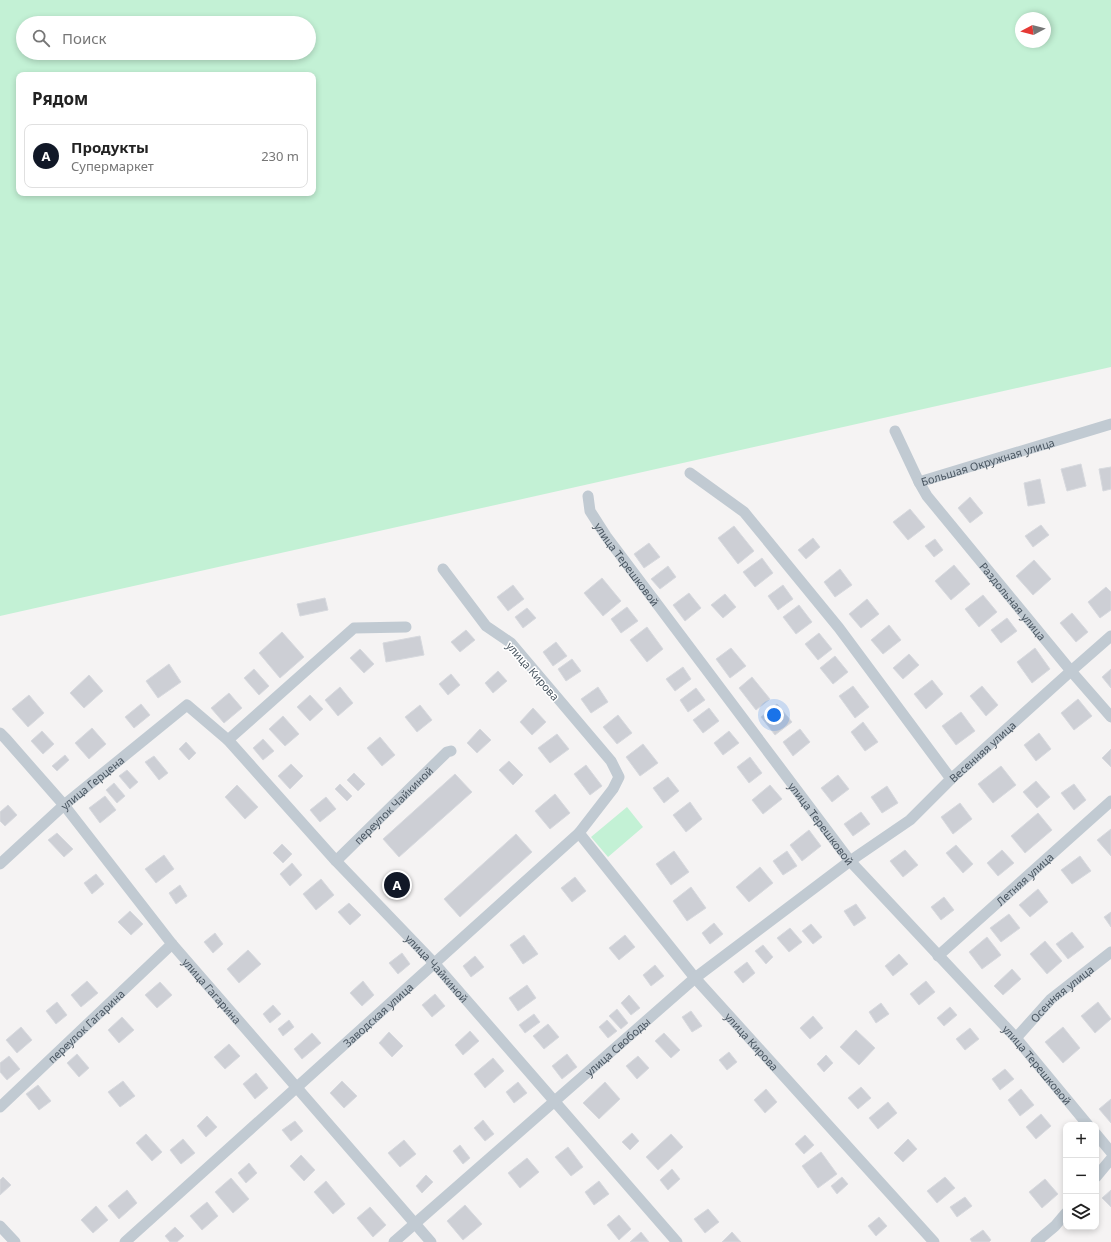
<!DOCTYPE html>
<html lang="ru">
<head>
<meta charset="utf-8">
<style>
  :root { --surface:#fff; --page:#f2f2f2; --text:#222; --muted:#767676; --line:#e0e0e0; --accent:#111827 }
  body { margin:0; font-family:"Noto Sans",sans-serif; background:var(--page); color:var(--text) }
  .controls { position:absolute; right:12px; bottom:12px; display:grid; overflow:hidden; border-radius:8px; box-shadow:0 2px 6px #0003 }
  .controls button { width:36px; height:36px; display:grid; place-items:center; padding:0; border:0; border-bottom:1px solid var(--line); background:var(--surface); color:var(--text); font:20px sans-serif }
  .compass { position:absolute; left:1015px; top:12px; width:36px; height:36px; border-radius:50%; background:var(--surface); box-shadow:0 2px 6px #0003; rotate:263deg }
  .you { position:absolute; left:774px; top:715px; width:14px; height:14px; margin:-10px; border:3px solid #fff; border-radius:50%; background:#1a73e8; box-shadow:0 0 0 6px #1a73e833 }
  .badge { display:grid; place-items:center; width:26px; height:26px; border-radius:50%; background:var(--accent); color:#fff; font-size:13px; font-weight:700 }
  .pin { position:absolute; translate:-50% -50%; border:2px solid #fff; box-shadow:0 1px 4px #0006 }
  .list { margin:0; padding:0; list-style:none }
  h2 { display:flex; justify-content:space-between; align-items:center; height:52px; margin:0; padding:0 16px; font-size:17px }
  h2 small { font-size:13px; font-weight:400; color:var(--muted) }
  .list li { display:grid; grid-template-columns:26px 1fr auto; gap:12px; align-items:center; box-sizing:border-box; height:64px; margin:0 8px 8px; padding:0 8px; border:1px solid var(--line); border-radius:8px }
  .list b { display:block; font-size:15px; white-space:nowrap }
  .list p { margin:0; font-size:13px; white-space:nowrap; color:var(--muted) }
  .list em { font-size:13px; font-style:normal; color:var(--muted) }
  .icon { flex:none; width:22px; height:22px; fill:none; stroke:currentColor; stroke-width:2; stroke-linecap:round; stroke-linejoin:round }
  .map { position:relative; flex:none; width:1111px; height:1242px; overflow:hidden }
  .search { position:absolute; background:var(--surface); box-shadow:0 2px 6px #0003; left:16px; top:16px; width:300px; height:44px; display:flex; align-items:center; gap:10px; box-sizing:border-box; padding:0 14px; border-radius:22px; color:var(--muted); font-size:15px }
  .panel { position:absolute; background:var(--surface); box-shadow:0 2px 6px #0003; left:16px; top:72px; width:300px; height:124px; border-radius:8px }
  .map>svg:first-child { display:block }
  .green { fill:#c3f1d5; fill-rule:evenodd }
  .building { fill:#cdcfd5; stroke:#d7d9de }
  .lines { fill:none; stroke-linecap:round; stroke-linejoin:round }
  .street { stroke:#c1cad2; stroke-width:11 }
  .labels { text-anchor:middle; dominant-baseline:central; stroke-width:3; stroke-linejoin:round; paint-order:stroke }
  .street-label { font-size:11px; fill:#4a5661; stroke:#fff }
</style>
</head>
<body>
<div class="map">
<svg width="1111" height="1242" viewBox="0 0 1111 1242">
  <rect width="100%" height="100%" fill="#f5f3f3"/>
  <path class="green" d="M0 0H1111V367L0 616ZM1021 18H1045V42H1021ZM23 23H309V53H23ZM19 75H313V193H19Z
    M627 807 643 827 608 857 591 837Z"/>
  <path class="building" d="M1081 464 1086 486 1067 491 1061 469Z
    M1111 467V489L1103 491 1099 469Z
    M1040 479 1045 503 1028 506 1024 483Z
    M970 497 983 513 970 523 958 508Z
    M910 509 925 527 908 540 893 522Z
    M1041 525 1049 535 1033 547 1025 536Z
    M734 526 754 551 738 564 718 538Z
    M813 538 820 547 806 559 798 550Z
    M935 539 943 550 934 557 925 546Z
    M649 543 660 557 644 568 634 554Z
    M762 558 773 573 755 587 743 572Z
    M1034 560 1051 579 1033 595 1016 576Z
    M954 565 970 584 951 600 935 581Z
    M668 566 676 577 660 589 651 579Z
    M840 569 852 585 835 597 824 582Z
    M602 578 621 601 603 616 584 593Z
    M513 585 524 599 508 611 497 597Z
    M783 585 793 599 778 610 768 596Z
    M1106 587 1111 592V610L1100 618 1088 602Z
    M689 593 701 608 685 621 673 605Z
    M725 594 736 607 723 618 711 605Z
    M983 595 997 612 979 627 965 609Z
    M325 598 328 610 300 616 297 604Z
    M867 599 879 614 861 628 849 614Z
    M799 605 812 622 796 634 783 617Z
    M627 607 638 621 621 633 611 619Z
    M527 608 536 618 523 628 515 617Z
    M1072 613 1088 632 1076 642 1060 623Z
    M1007 618 1017 631 1001 643 991 630Z
    M889 625 901 640 883 654 871 640Z
    M647 627 663 649 647 662 630 640Z
    M466 630 475 640 460 652 451 642Z
    M282 632 304 657 280 678 259 653Z
    M819 633 832 649 818 660 805 644Z
    M420 636 424 655 386 662 383 643Z
    M556 642 567 656 553 666 543 652Z
    M731 648 746 666 730 678 716 659Z
    M1035 648 1050 669 1032 683 1017 662Z
    M360 649 374 664 364 673 350 658Z
    M909 654 919 665 903 679 893 668Z
    M835 656 848 672 833 684 820 668Z
    M572 659 581 671 566 681 558 669Z
    M169 664 181 682 158 698 146 681Z
    M683 667 691 679 675 691 666 679Z
    M254 669 269 686 259 695 244 678Z
    M1111 669V688L1102 677Z
    M498 671 507 681 493 693 485 683Z
    M451 674 460 685 448 695 439 684Z
    M89 675 103 691 84 708 70 693Z
    M752 677 770 699 756 710 739 688Z
    M932 680 943 694 926 709 914 694Z
    M853 686 869 707 855 718 839 696Z
    M982 686 998 705 986 716 970 696Z
    M340 687 353 703 338 716 325 700Z
    M598 687 608 702 591 713 581 699Z
    M696 688 705 700 688 712 680 700Z
    M229 693 242 708 224 723 211 708Z
    M29 695 44 713 28 727 12 709Z
    M310 695 323 709 310 721 297 707Z
    M1078 699 1092 716 1074 730 1061 713Z
    M141 704 150 715 134 728 125 717Z
    M777 704 792 722 775 735 761 717Z
    M420 705 432 720 417 732 405 717Z
    M533 708 546 722 532 735 520 722Z
    M709 708 719 721 703 733 693 720Z
    M961 712 975 731 956 745 942 726Z
    M618 715 632 733 617 744 603 727Z
    M283 716 299 734 285 746 269 729Z
    M863 722 878 742 865 751 851 732Z
    M92 728 106 744 89 759 75 743Z
    M480 729 491 740 477 753 467 743Z
    M800 729 810 742 793 756 783 742Z
    M42 731 54 744 43 754 31 741Z
    M729 731 739 743 723 755 714 743Z
    M1039 733 1051 749 1036 761 1024 745Z
    M557 734 569 749 550 763 538 748Z
    M380 737 395 755 382 766 367 748Z
    M263 739 274 751 263 760 253 748Z
    M186 742 196 753 189 760 179 749Z
    M643 744 658 763 640 776 626 757Z
    M1111 749V767L1102 758Z
    M65 755 69 760 57 771 52 766Z
    M154 756 168 773 159 780 145 762Z
    M750 757 762 773 749 783 737 767Z
    M509 761 523 775 513 785 499 770Z
    M291 764 303 776 290 789 278 776Z
    M586 765 602 786 590 795 574 774Z
    M1001 766 1016 785 993 803 978 784Z
    M127 770 138 782 130 789 119 776Z
    M354 773 365 784 358 791 347 780Z
    M455 774 472 792 399 857 383 839Z
    M838 775 849 789 832 802 821 788Z
    M668 777 679 791 664 803 653 788Z
    M1036 781 1050 797 1037 808 1023 792Z
    M114 783 125 796 117 803 106 790Z
    M340 784 352 796 347 801 335 789Z
    M1074 784 1086 800 1074 810 1061 793Z
    M237 785 258 807 245 819 225 797Z
    M770 785 782 799 763 814 752 800Z
    M887 786 898 803 882 813 871 797Z
    M555 794 570 813 550 829 535 811Z
    M105 796 116 810 100 823 89 808Z
    M326 797 336 809 320 822 310 810Z
    M690 802 702 819 686 832 673 815Z
    M960 803 972 819 953 834 941 817Z
    M8 805 17 815 5 826 0 821V812Z
    M861 812 870 824 853 836 844 824Z
    M1038 813 1052 830 1025 853 1011 836Z
    M1111 829V856L1097 840Z
    M809 830 821 846 802 861 790 845Z
    M57 833 73 849 64 857 48 840Z
    M516 834 532 852 460 917 444 899Z
    M282 844 292 854 283 863 273 853Z
    M956 845 973 864 963 873 946 853Z
    M905 850 918 865 903 877 890 861Z
    M1002 850 1014 863 998 876 987 863Z
    M674 851 689 872 671 885 656 864Z
    M787 851 797 866 783 875 773 861Z
    M164 855 174 869 156 883 145 869Z
    M1080 856 1091 871 1072 884 1061 870Z
    M292 863 302 875 290 886 280 874Z
    M760 867 773 883 749 902 736 887Z
    M96 874 104 884 92 894 84 883Z
    M395 876 405 888 398 895 388 883Z
    M575 877 586 891 572 902 561 888Z
    M321 879 334 895 316 910 303 894Z
    M180 885 187 896 176 904 169 893Z
    M691 887 706 908 687 921 673 901Z
    M1038 889 1048 902 1030 917 1019 905Z
    M944 897 954 910 941 920 931 907Z
    M349 903 361 915 350 925 338 912Z
    M856 904 866 918 854 926 844 911Z
    M130 911 143 924 131 935 118 922Z
    M1111 912V927L1104 917Z
    M1009 914 1020 928 1001 942 990 928Z
    M714 923 723 934 710 944 702 933Z
    M811 924 822 937 813 944 802 931Z
    M790 928 802 942 789 952 777 938Z
    M1072 932 1084 947 1068 959 1056 944Z
    M215 933 223 944 213 953 204 942Z
    M524 935 538 954 523 964 510 945Z
    M625 935 635 947 619 960 609 948Z
    M987 937 1001 955 982 969 969 952Z
    M1045 941 1062 961 1047 974 1030 954Z
    M763 945 773 957 766 964 755 951Z
    M248 950 261 964 239 983 227 969Z
    M402 953 410 964 398 974 389 963Z
    M899 954 908 964 893 976 885 966Z
    M475 956 484 967 471 977 463 966Z
    M747 962 755 973 743 983 734 972Z
    M655 965 664 976 651 986 643 975Z
    M1012 969 1021 979 1003 995 994 986Z
    M87 981 98 993 81 1007 71 995Z
    M363 981 374 995 362 1006 350 993Z
    M926 981 935 992 919 1005 910 994Z
    M160 982 172 995 157 1008 145 995Z
    M527 985 536 998 518 1011 509 998Z
    M435 994 445 1006 432 1017 422 1005Z
    M629 995 640 1008 631 1015 621 1003Z
    M57 1002 67 1015 56 1024 46 1011Z
    M1098 1002 1111 1019 1095 1033 1081 1016Z
    M881 1003 889 1014 876 1023 869 1012Z
    M273 1005 281 1014 270 1023 263 1014Z
    M950 1007 957 1015 944 1026 937 1018Z
    M617 1009 628 1023 621 1029 609 1016Z
    M691 1011 702 1026 692 1032 682 1017Z
    M534 1014 540 1022 525 1033 519 1025Z
    M813 1016 823 1028 810 1039 800 1028Z
    M122 1017 134 1030 119 1043 108 1030Z
    M289 1020 294 1027 283 1036 278 1029Z
    M607 1020 617 1031 608 1038 599 1027Z
    M548 1024 559 1037 544 1049 533 1036Z
    M21 1027 32 1040 17 1053 6 1040Z
    M1063 1027 1080 1048 1063 1063 1045 1042Z
    M970 1028 979 1039 965 1050 956 1039Z
    M856 1030 875 1048 859 1065 840 1047Z
    M470 1031 479 1041 463 1055 455 1045Z
    M389 1032 403 1046 392 1057 379 1043Z
    M312 1033 321 1043 302 1059 294 1049Z
    M664 1033 680 1050 671 1058 655 1041Z
    M229 1044 240 1056 225 1069 214 1057Z
    M729 1052 737 1062 727 1070 719 1060Z
    M77 1054 89 1068 79 1077 67 1063Z
    M567 1054 577 1067 562 1079 552 1066Z
    M826 1055 833 1063 824 1072 817 1064Z
    M9 1056 20 1069 7 1080 0 1072V1063Z
    M638 1056 649 1068 637 1079 626 1066Z
    M493 1058 504 1071 485 1088 474 1074Z
    M1005 1069 1014 1079 1000 1090 992 1079Z
    M256 1073 268 1088 255 1099 243 1084Z
    M123 1081 135 1096 120 1107 108 1092Z
    M342 1081 357 1096 344 1108 330 1093Z
    M518 1082 527 1093 514 1103 506 1092Z
    M605 1082 620 1099 599 1119 583 1103Z
    M38 1085 51 1101 39 1110 26 1094Z
    M861 1087 871 1098 858 1109 848 1098Z
    M766 1089 777 1102 765 1113 754 1100Z
    M1021 1089 1034 1105 1020 1116 1008 1100Z
    M1111 1099V1123L1099 1109Z
    M888 1102 897 1113 878 1129 869 1118Z
    M1041 1114 1051 1126 1036 1139 1026 1127Z
    M207 1116 217 1127 206 1137 197 1126Z
    M483 1120 494 1134 485 1141 474 1128Z
    M295 1121 303 1131 291 1141 282 1130Z
    M632 1133 639 1141 630 1150 622 1142Z
    M146 1134 162 1152 152 1161 136 1143Z
    M671 1134 683 1147 658 1170 646 1157Z
    M805 1135 814 1145 804 1154 795 1144Z
    M183 1139 195 1153 181 1164 170 1150Z
    M908 1139 917 1149 903 1162 894 1153Z
    M404 1140 416 1154 400 1167 388 1153Z
    M460 1145 470 1158 463 1164 453 1151Z
    M568 1147 583 1167 571 1176 555 1157Z
    M821 1152 837 1174 818 1188 802 1166Z
    M301 1155 315 1170 304 1181 290 1166Z
    M527 1158 539 1172 520 1188 508 1173Z
    M249 1163 257 1173 246 1183 238 1173Z
    M672 1169 680 1179 668 1190 660 1180Z
    M426 1175 433 1182 422 1193 416 1186Z
    M3 1177 11 1185 0 1195V1180Z
    M842 1177 848 1184 837 1194 831 1186Z
    M945 1177 955 1188 937 1203 927 1191Z
    M231 1178 249 1199 233 1213 215 1192Z
    M1045 1179 1058 1194 1042 1208 1029 1192Z
    M326 1181 345 1204 333 1214 314 1192Z
    M599 1181 609 1194 594 1205 585 1192Z
    M127 1190 137 1203 119 1219 108 1206Z
    M1111 1190V1207L1102 1198Z
    M965 1197 972 1206 957 1217 950 1207Z
    M207 1202 218 1216 202 1230 190 1216Z
    M465 1205 482 1224 463 1240 447 1221Z
    M96 1206 108 1220 93 1233 81 1220Z
    M370 1207 386 1225 373 1237 357 1218Z
    M708 1209 719 1222 705 1233 694 1219Z
    M619 1215 631 1229 619 1240 607 1225Z
    M879 1217 887 1226 876 1236 868 1226Z
    M175 1227 184 1236 177 1242H170L165 1236Z
    M983 1230 991 1240 989 1242H972L970 1239Z
    M641 1232 649 1242H630Z
    M732 1232 741 1242H722Z"/>
  <g class="lines">
    <g class="street">
      <path id="s1" d="M895 431 919 482 1111 424"/>
      <path d="M690 473 744 512 839 628 951 779"/>
      <path id="s2" d="M919 482 927 496 1071 671 1111 717"/>
      <path id="s3" d="M588 496 590 511 606 536 850 861 1016 1038 1088 1125"/>
      <path id="s4" d="M0 733 6 739 64 805 172 944 431 1242"/>
      <path d="M228 740 354 628 406 627"/>
      <path id="s5" d="M579 833 695 978 934 1242"/>
      <path id="s6" d="M336 861 447 752 451 751"/>
      <path id="s7" d="M0 864 64 805 187 705 228 740 336 861 435 964 677 1242"/>
      <path id="s8" d="M938 956 1111 801"/>
      <path id="s9" d="M1016 1038 1051 999 1111 952"/>
      <path id="s10" d="M0 1107 172 944"/>
      <path d="M1096 1134 1111 1152"/>
      <path d="M1096 1177 1111 1159"/>
      <path d="M0 1226 15 1242"/>
      <path id="s11" d="M125 1242 579 833 613 789 619 777 611 761 511 643 486 626 443 569"/>
      <path id="s12" d="M394 1242 695 978 850 861 910 820 951 779 1071 671 1111 636"/>
      <path d="M1036 1242 1055 1226 1066 1213"/>
    </g>
  </g>
  <g class="labels">
    <g class="street-label">
      <text stroke="none"><textPath href="#s1" startOffset="128">Большая Окружная улица</textPath></text>
      <text stroke="none"><textPath href="#s3" startOffset="80">улица Терешковой</textPath></text>
      <text stroke="none"><textPath href="#s2" startOffset="152">Раздольная улица</textPath></text>
      <text transform="translate(533 671) rotate(49)">улица Кирова</text>
      <text stroke="none"><textPath href="#s12" startOffset="767">Весенняя улица</textPath></text>
      <text stroke="none"><textPath href="#s7" startOffset="123">улица Герцена</textPath></text>
      <text stroke="none"><textPath href="#s6" startOffset="80">переулок Чайкиной</textPath></text>
      <text stroke="none"><textPath href="#s3" startOffset="404">улица Терешковой</textPath></text>
      <text stroke="none"><textPath href="#s8" startOffset="116">Летняя улица</textPath></text>
      <text stroke="none"><textPath href="#s7" startOffset="609">улица Чайкиной</textPath></text>
      <text stroke="none"><textPath href="#s4" startOffset="334">улица Гагарина</textPath></text>
      <text stroke="none"><textPath href="#s9" startOffset="64">Осенняя улица</textPath></text>
      <text stroke="none"><textPath href="#s11" startOffset="340">Заводская улица</textPath></text>
      <text stroke="none"><textPath href="#s10" startOffset="118">переулок Гагарина</textPath></text>
      <text stroke="none"><textPath href="#s5" startOffset="271">улица Кирова</textPath></text>
      <text stroke="none"><textPath href="#s12" startOffset="297">улица Свободы</textPath></text>
      <text stroke="none"><textPath href="#s3" startOffset="728">улица Терешковой</textPath></text>
    </g>
  </g>
</svg>
<div class="controls">
<button>+</button>
<button>−</button>
<button><svg class="icon" aria-label="layers" viewBox="0 0 24 24"><path d="M12 4l9 5-9 5-9-5zM3 14l9 5 9-5"/></svg></button>
</div>
<svg class="compass" viewBox="-18 -18 36 36"><path d="M0-13l5 13h-10z" fill="#e53935"/><path d="M0 13l5-13h-10z" fill="#767676"/></svg>
<div class="you"></div>
<div class="pin badge" style="left:397px;top:885px">A</div>
<div class="search"><svg class="icon" aria-label="search" viewBox="0 0 24 24"><circle cx="10" cy="10" r="6"/><path d="M15 15l6 6"/></svg>Поиск</div>
<section class="panel">
<h2>Рядом<small></small></h2>
<ul class="list">
<li><span class="badge">A</span><div><b>Продукты</b><p>Супермаркет</p></div><em>230 m</em></li>
</ul>
</section>
</div>
</body>
</html>
